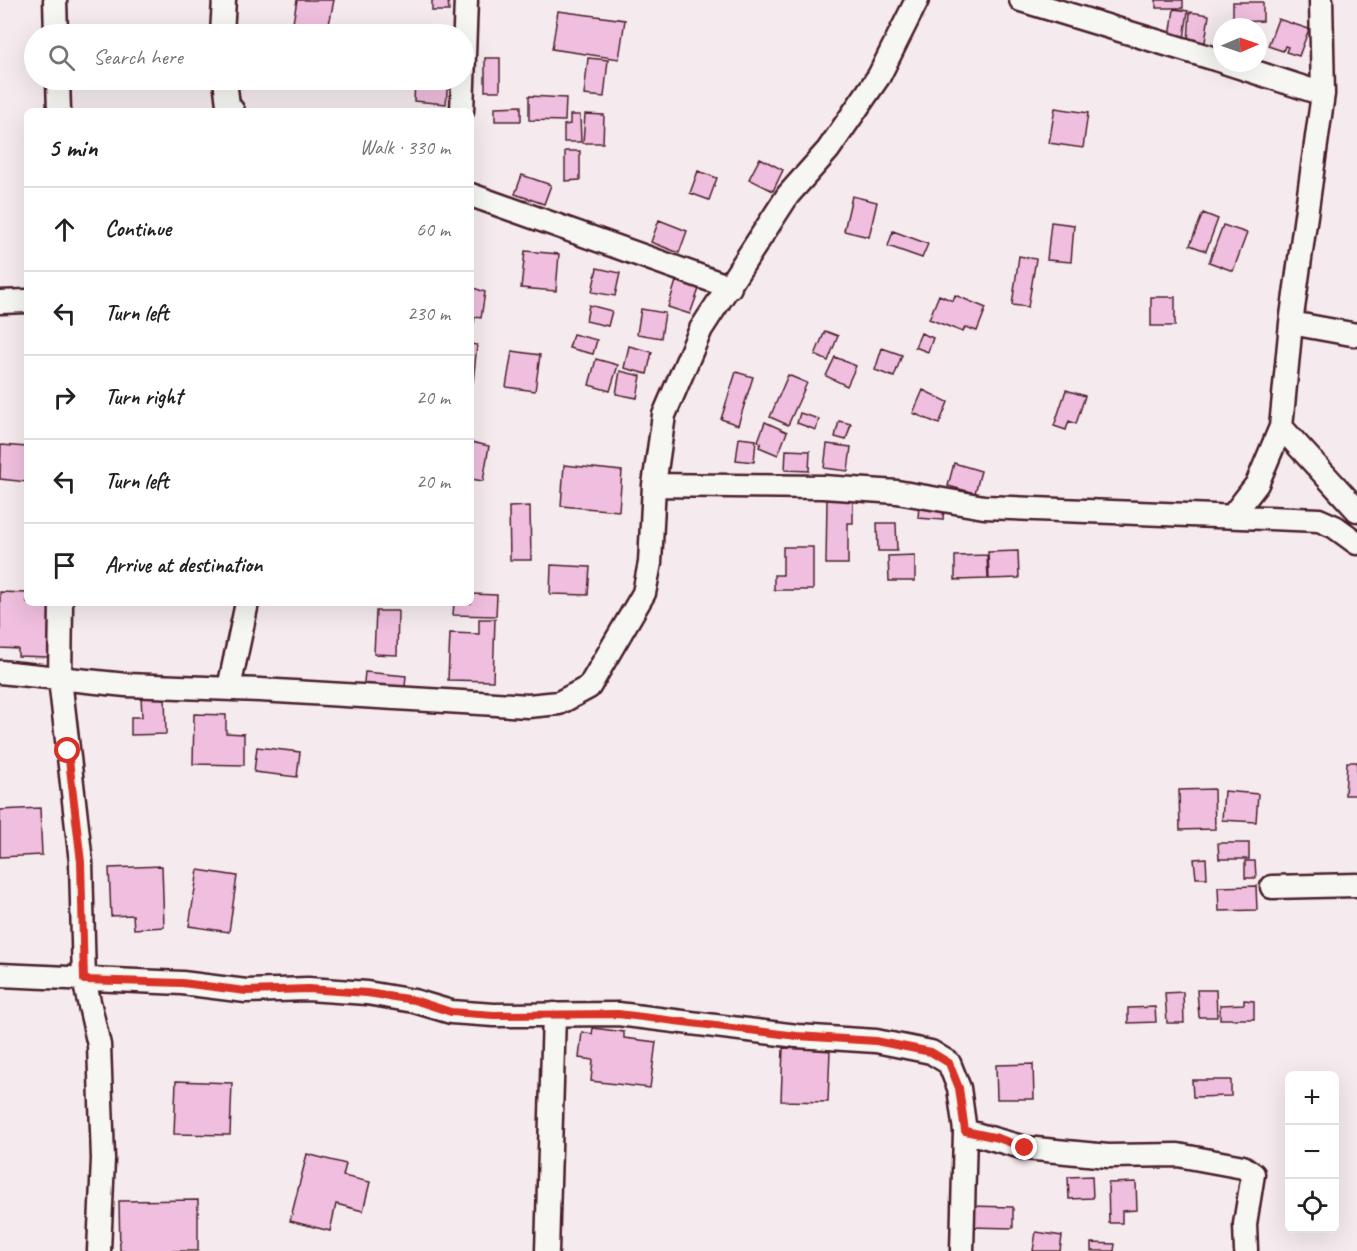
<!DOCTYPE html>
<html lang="en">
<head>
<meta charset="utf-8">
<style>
  :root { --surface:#fff; --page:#f2f2f2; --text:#202124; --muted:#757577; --line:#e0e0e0 }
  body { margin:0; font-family:Caveat,sans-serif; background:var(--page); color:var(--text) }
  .controls { position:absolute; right:18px; bottom:18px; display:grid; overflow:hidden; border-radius:9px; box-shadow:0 6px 24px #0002 }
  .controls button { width:54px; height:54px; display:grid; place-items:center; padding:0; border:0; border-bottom:2px solid var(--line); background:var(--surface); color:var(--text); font:30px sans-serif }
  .compass { position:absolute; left:1213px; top:18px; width:54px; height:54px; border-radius:50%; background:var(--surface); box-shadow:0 6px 24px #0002; rotate:88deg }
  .stop { position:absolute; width:18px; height:18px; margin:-14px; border:4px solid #d93025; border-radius:50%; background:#fff }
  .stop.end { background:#d93025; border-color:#fff; box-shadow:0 2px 6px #0008 }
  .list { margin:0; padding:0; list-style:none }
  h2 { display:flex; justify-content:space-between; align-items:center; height:78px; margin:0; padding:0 24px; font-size:26px }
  h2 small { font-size:20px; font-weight:400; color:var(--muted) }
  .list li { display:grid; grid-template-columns:39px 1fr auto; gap:18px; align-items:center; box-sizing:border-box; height:84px; padding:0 24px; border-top:2px solid var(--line) }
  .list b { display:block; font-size:22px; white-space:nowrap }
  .list em { font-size:20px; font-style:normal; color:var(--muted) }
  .icon { flex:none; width:33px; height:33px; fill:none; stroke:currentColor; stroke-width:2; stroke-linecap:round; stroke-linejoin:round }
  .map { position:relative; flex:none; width:1357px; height:1251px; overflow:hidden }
  .search { position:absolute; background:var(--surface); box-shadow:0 6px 24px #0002; left:24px; top:24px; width:450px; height:66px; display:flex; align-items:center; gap:15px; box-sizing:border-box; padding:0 21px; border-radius:33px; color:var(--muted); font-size:22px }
  .panel { position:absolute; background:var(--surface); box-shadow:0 6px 24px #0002; left:24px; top:108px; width:450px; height:498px; border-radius:9px }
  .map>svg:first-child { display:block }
  .building { fill:#f0bede; stroke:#4a1f2b; stroke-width:1.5 }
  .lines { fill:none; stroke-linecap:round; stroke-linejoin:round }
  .minor-casing { stroke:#4a1f2b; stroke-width:27 }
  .minor { stroke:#f6f6f2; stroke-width:22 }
  .route { stroke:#d93025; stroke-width:8 }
</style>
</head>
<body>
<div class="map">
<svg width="1357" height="1251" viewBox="0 0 1357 1251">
  <rect width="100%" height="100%" fill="#f5ebee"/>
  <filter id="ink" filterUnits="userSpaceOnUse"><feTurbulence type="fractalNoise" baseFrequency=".0167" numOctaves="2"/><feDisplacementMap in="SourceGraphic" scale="12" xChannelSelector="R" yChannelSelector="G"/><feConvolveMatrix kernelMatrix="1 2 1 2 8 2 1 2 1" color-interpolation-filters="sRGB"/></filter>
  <g filter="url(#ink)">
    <path class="building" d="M297 0H334L327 34H291Z
      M432 0H448L449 11H432Z
      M1156 0H1183V8H1156Z
      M1233 2H1263V21L1233 22Z
      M1174 9 1188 11 1184 39 1170 37Z
      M558 11 625 20 619 59 552 49Z
      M1190 12 1209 15 1205 42 1188 41Z
      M1278 19 1309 29 1299 56 1286 52 1288 47 1285 46 1283 51 1268 46Z
      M485 58H500V91H485Z
      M588 58 608 60 604 97 584 95Z
      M415 80H448L446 104 414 101Z
      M529 96 566 98 565 121 529 120Z
      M521 106V121H495V107Z
      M1055 108 1088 113 1083 148 1049 143Z
      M585 114 604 115 603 143H583Z
      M570 115H580L581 142H564V125L570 124Z
      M565 151H580V180L565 181Z
      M760 158 783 170 773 191 749 179Z
      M698 171 717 178 709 200 690 193Z
      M522 175 551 185 544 204 515 194Z
      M852 196 877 202 869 237 844 231Z
      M1203 213 1218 219 1206 251 1190 245Z
      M659 220 687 231 679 253 651 242Z
      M1051 222 1074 225 1071 262 1047 260Z
      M1223 225 1247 233 1233 271 1209 262Z
      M893 231 928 244 922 258 888 246Z
      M525 251 559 254 556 291 521 288Z
      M1019 256 1036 259 1028 307 1012 305Z
      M597 268 620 273 615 296 592 292Z
      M676 281 699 289 690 314 668 307Z
      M471 287 485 292 481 318 475 317 474 323 471 322Z
      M939 295 953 301 955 295 986 308 977 331 965 327 963 332 929 319Z
      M1151 297H1175V326H1151Z
      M589 305 612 311 608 326 586 321Z
      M641 309 665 313 661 338 637 334Z
      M825 331 838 336 828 361 815 355Z
      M921 333 933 338 928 352 915 347Z
      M573 334 597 340 593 354 569 348Z
      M471 344 477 345 473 382H471Z
      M629 346 652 352 647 374 624 368Z
      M882 348 902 355 894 377 875 370Z
      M512 351 540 355 535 391 506 387Z
      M835 357 856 366 847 386 826 376Z
      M596 359 618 365 610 391 589 385Z
      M620 371 641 376 637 398 616 394Z
      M736 372 753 377 738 425 721 419Z
      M788 375 807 383 788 425 770 417Z
      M923 390 948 402 939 424 913 413Z
      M1066 390 1085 396 1076 424 1069 421 1066 430 1054 426Z
      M800 413 819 419 816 430 797 423Z
      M839 421 851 424 846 440 835 437Z
      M765 422 787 432 778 455 759 447 761 443 758 441Z
      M739 438 756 440 754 462 736 460Z
      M471 442 489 446 483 481 471 479Z
      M827 444 851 447 848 471 824 468Z
      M1 445 27 447V482L0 479Z
      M786 450 810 451 809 471 785 470Z
      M954 463 981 471 975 493 948 486Z
      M564 465 622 471 619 511 561 506Z
      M827 499 853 500V523H848V564H826Z
      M530 506 531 560H510L509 507Z
      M919 506 944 507 943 520 918 518Z
      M877 523H896L897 551H878Z
      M783 547H813V590H774V575H783Z
      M1018 551 1019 578 989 579 988 552Z
      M915 555V581H889L888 556Z
      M987 555 988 579 955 580V556Z
      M551 565 590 567 588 595 550 594Z
      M0 592 27 593V603H50L48 657 18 656V649L0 648Z
      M471 594 497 595 496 616 453 615 454 603H471Z
      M376 611H398L397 655 374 654Z
      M479 619H495L493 681 448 680 450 633 479 634Z
      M365 672 406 676 404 696 363 692Z
      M165 694 166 734 131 735V717H142L141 695Z
      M194 714 226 715V733L244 734V765L193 764Z
      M257 747 300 752 297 777 254 772Z
      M1347 762H1357V795H1345Z
      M1214 789 1215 829 1180 830 1179 790Z
      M1224 791 1258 794 1256 822 1222 820Z
      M40 808 42 855 0 857V810Z
      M1218 843H1249V859H1219Z
      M1206 858 1207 878H1196L1194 859Z
      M1245 861H1255L1256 878H1245Z
      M162 866 164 927 134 929 133 915 111 916 109 868Z
      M198 870 237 876 229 932 189 926Z
      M1256 886 1257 910 1219 911 1218 887Z
      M1197 990H1216L1217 1017H1199Z
      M1183 992 1184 1023H1167L1165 993Z
      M1244 1000 1254 1001V1019H1220V1005L1244 1004Z
      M1155 1007 1156 1022 1128 1023V1008Z
      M593 1028 624 1032V1038L656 1042 650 1088 591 1081 593 1060 579 1058 582 1032 592 1034Z
      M783 1048 830 1050 828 1102 781 1101Z
      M1033 1064 1034 1099H997L996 1065Z
      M1192 1080H1231V1096L1193 1097Z
      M176 1081 232 1083 230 1135 174 1134Z
      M307 1154 346 1164 343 1176 370 1182 363 1211 336 1204 330 1231 290 1221Z
      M1092 1176 1093 1198 1069 1199 1068 1177Z
      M1136 1182 1137 1210 1122 1211V1223H1109L1108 1183Z
      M198 1200V1251H120L119 1201Z
      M969 1206 1013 1207V1228L969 1227Z
      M1036 1232 1062 1236 1060 1251H1033Z
      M1091 1243 1115 1244 1114 1251H1091Z"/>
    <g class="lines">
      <defs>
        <path id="minor" d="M55 0 56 34
          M1021 0 1222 61
          M222 34 224 0
          M1227 63 1323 94
          M58 80 59 111
          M225 80 228 105 233 111
          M462 111 466 0
          M471 195 730 287
          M0 302 27 301
          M1291 323 1357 335
          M1281 427 1357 510
          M654 485 823 487 897 492 984 507 1319 520 1335 527 1357 543
          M1233 515 1257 484 1281 427 1291 323 1323 94 1321 0
          M61 603 60 679 81 862 84 980 99 1045 103 1159 99 1251
          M0 672 126 685 260 690 528 706 559 703 589 687 644 593 650 563 654 485 664 415 701 329 788 195 828 150 879 76 917 0
          M229 688 247 603
          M1272 887 1357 885
          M0 975 182 983 246 991 308 989 367 993 414 1001 451 1012 494 1015 618 1014 797 1036 876 1041 931 1052 949 1063 959 1088 965 1131 962 1251
          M965 1131 1025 1148 1108 1156 1178 1155 1243 1167 1253 1174 1245 1224 1246 1251
          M547 1251 554 1014"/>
      </defs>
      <use href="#minor" class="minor-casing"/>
      <use href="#minor" class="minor"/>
    </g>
  </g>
  <g class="lines" filter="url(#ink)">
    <path class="route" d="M68 751 81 862 84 980 182 983 246 991 308 989 367 993 414 1000 451 1012 494 1015 618 1014 797 1036 876 1041 931 1052 949 1063 959 1088 965 1131 998 1138 1025 1148"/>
  </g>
</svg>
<div class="controls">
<button>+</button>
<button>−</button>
<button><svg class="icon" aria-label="locate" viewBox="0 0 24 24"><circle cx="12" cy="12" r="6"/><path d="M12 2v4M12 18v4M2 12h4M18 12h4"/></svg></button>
</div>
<svg class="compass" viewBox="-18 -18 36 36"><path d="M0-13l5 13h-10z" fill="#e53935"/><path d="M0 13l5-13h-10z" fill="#757577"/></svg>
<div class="stop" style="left:68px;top:751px"></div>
<div class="stop end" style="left:1025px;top:1148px"></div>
<div class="search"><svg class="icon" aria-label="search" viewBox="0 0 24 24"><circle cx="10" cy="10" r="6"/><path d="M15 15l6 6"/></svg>Search here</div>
<section class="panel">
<h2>5 min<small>Walk · 330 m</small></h2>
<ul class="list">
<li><svg class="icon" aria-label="ahead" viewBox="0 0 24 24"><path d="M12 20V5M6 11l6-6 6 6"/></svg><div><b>Continue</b></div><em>60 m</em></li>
<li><svg class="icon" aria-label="left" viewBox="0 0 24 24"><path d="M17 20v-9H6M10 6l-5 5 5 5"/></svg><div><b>Turn left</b></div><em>230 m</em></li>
<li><svg class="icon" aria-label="right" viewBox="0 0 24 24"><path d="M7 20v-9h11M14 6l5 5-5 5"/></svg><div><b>Turn right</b></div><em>20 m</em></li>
<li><svg class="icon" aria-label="left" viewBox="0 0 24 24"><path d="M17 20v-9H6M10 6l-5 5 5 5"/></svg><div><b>Turn left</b></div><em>20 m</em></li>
<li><svg class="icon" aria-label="arrive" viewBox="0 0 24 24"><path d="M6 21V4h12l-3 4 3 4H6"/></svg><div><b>Arrive at destination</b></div></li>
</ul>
</section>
</div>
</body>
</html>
